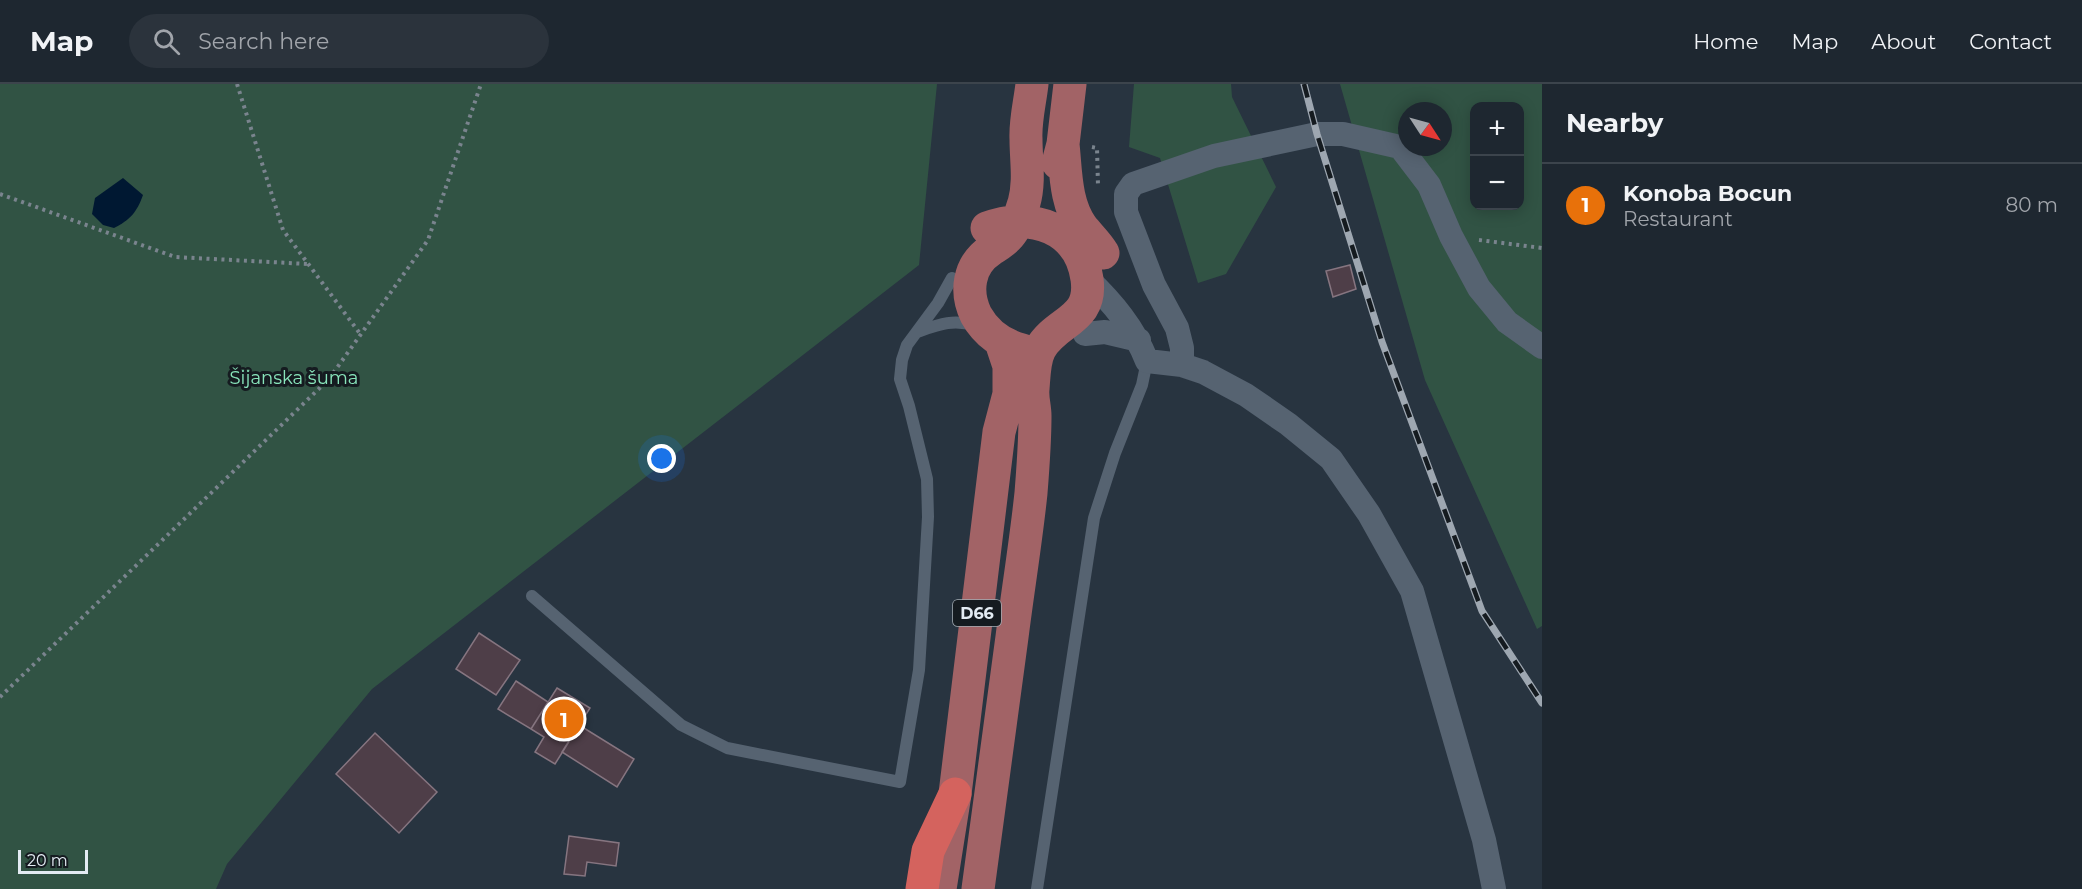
<!DOCTYPE html>
<html lang="en">
<head>
<meta charset="utf-8">
<style>
  :root { --surface:#1e2730; --page:#2b333c; --text:#f1f3f6; --muted:#a1a5ab; --line:#3c444c; --accent:#94b7fd }
  body { margin:0; font-family:Montserrat,sans-serif; background:var(--page); color:var(--text) }
  .controls { position:absolute; right:18px; top:18px; display:grid; overflow:hidden; border-radius:12px; box-shadow:0 3px 15px #0003 }
  .controls button { width:54px; height:54px; display:grid; place-items:center; padding:0; border:0; border-bottom:2px solid var(--line); background:var(--surface); color:var(--text); font:30px sans-serif }
  .compass { position:absolute; left:1398px; top:18px; width:54px; height:54px; border-radius:50%; background:var(--surface); box-shadow:0 3px 15px #0003; rotate:126deg }
  .scale { position:absolute; left:18px; bottom:15px; width:70px; box-sizing:border-box; padding-left:6px; border:3px solid #e3ebf3; border-top:0; font-size:16px; line-height:21px; white-space:nowrap; color:#e3ebf3; -webkit-text-stroke:4px #151b20; paint-order:stroke }
  .you { position:absolute; left:662px; top:375px; width:21px; height:21px; margin:-15px; border:4px solid #fff; border-radius:50%; background:#1a73e8; box-shadow:0 0 0 9px #1a73e833 }
  .badge { display:grid; place-items:center; width:39px; height:39px; border-radius:50%; background:var(--accent); color:#fff; font-size:20px; font-weight:700 }
  .pin { position:absolute; translate:-50% -50%; border:3px solid #fff; box-shadow:0 2px 6px #0006 }
  .list { margin:0; padding:0; list-style:none }
  h2 { display:flex; justify-content:space-between; align-items:center; height:78px; margin:0; padding:0 24px; font-size:26px }
  h2 small { font-size:20px; font-weight:400; color:var(--muted) }
  .list li { display:grid; grid-template-columns:39px 1fr auto; gap:18px; align-items:center; box-sizing:border-box; height:84px; padding:0 24px; border-top:2px solid var(--line) }
  .list b { display:block; font-size:22px; white-space:nowrap }
  .list p { margin:0; font-size:20px; white-space:nowrap; color:var(--muted) }
  .list em { font-size:20px; font-style:normal; color:var(--muted) }
  .icon { flex:none; width:33px; height:33px; fill:none; stroke:currentColor; stroke-width:2; stroke-linecap:round; stroke-linejoin:round }
  .map { position:relative; flex:none; width:1542px; height:805px; overflow:hidden }
  header { display:flex; align-items:center; gap:36px; box-sizing:border-box; height:84px; padding:0 30px; background:var(--surface); border-bottom:2px solid var(--line) }
  header strong { font-size:28px }
  nav { display:flex; gap:33px; margin-inline-start:auto; font-size:21px }
  .search { width:420px; height:54px; background:var(--page); display:flex; align-items:center; gap:15px; box-sizing:border-box; padding:0 21px; border-radius:33px; color:var(--muted); font-size:22px }
  main { display:flex }
  aside { flex:1; background:var(--surface) }
  .map>svg:first-child { display:block }
  .green { fill:#315344; fill-rule:evenodd }
  .water { fill:#001832 }
  .building { fill:#4e3e48; stroke:#867580; stroke-width:1.5 }
  .lines { fill:none; stroke-linecap:round; stroke-linejoin:round }
  .path { stroke:#7a848e; stroke-width:4; stroke-dasharray:3 4.5; stroke-linecap:butt }
  .service { stroke:#566371; stroke-width:12 }
  .minor { stroke:#566371; stroke-width:24 }
  .primary { stroke:#a26366; stroke-width:33 }
  .motorway { stroke:#d4635e; stroke-width:33 }
  .rail-casing { stroke:#9ea7b1; stroke-width:7 }
  .rail { stroke:#151b20; stroke-width:4.5; stroke-dasharray:14; stroke-linecap:butt }
  .labels { text-anchor:middle; dominant-baseline:central; stroke-width:6; stroke-linejoin:round; paint-order:stroke }
  .shield { fill:#151b20; stroke:#a5adb4; stroke-width:1.5 }
  .shield-label { font-size:16px; font-weight:bold; fill:#e3ebf3 }
  .park-label { font-size:18px; fill:#89e6bc; stroke:#151b20 }
</style>
</head>
<body>
<header>
<strong>Map</strong>
<div class="search"><svg class="icon" aria-label="search" viewBox="0 0 24 24"><circle cx="10" cy="10" r="6"/><path d="M15 15l6 6"/></svg>Search here</div>
<nav><a>Home</a><a>Map</a><a>About</a><a>Contact</a></nav>
</header>
<main>
<div class="map">
<svg width="1542" height="805" viewBox="0 0 1542 805">
  <rect width="100%" height="100%" fill="#283440"/>
  <path class="green" d="M0 0H937L919 181 372 605 227 780 216 805H0Z
    M1134 0H1231L1232 13 1276 103 1226 190 1198 199 1160 74 1129 63Z
    M1340 0H1542V542L1537 545 1425 296ZM1474 22H1520V122H1474ZM1407 27H1443V63H1407Z"/>
  <path class="water" d="M123 94 143 111C137 128 130 136 114 144L103 141 92 130 95 114Z"/>
  <path class="building" d="M1350 181 1356 205 1333 213 1326 187Z
    M479 549 520 576 496 611 456 585Z
    M516 597 548 618 531 645 498 625Z
    M557 604 590 624 555 680 535 668 544 653 531 645Z
    M579 641 634 675 617 703 562 668Z
    M375 649 437 708 399 749 336 690Z
    M569 752 619 759 616 782 587 778 585 792 564 790Z"/>
  <g class="lines">
    <path class="path" d="M237 0 283 146 361 251
      M1092 63 1097 64 1098 102
      M0 110 175 173 308 180
      M1479 156 1542 164
      M0 613 329 295 428 156 481 0"/>
    <path class="service" d="M917 248C937 241 954 234 975 242
      M532 512 681 641 727 664 900 698 919 586 928 433 927 395 909 322 900 295 902 276 907 261 938 219 952 194
      M1037 805 1094 434 1115 369 1142 301 1147 277"/>
    <path class="minor" d="M1087 194C1113 219 1134 244 1147 277L1182 281 1203 288 1246 311 1288 340 1331 375 1369 430 1412 507 1484 756 1494 805
      M1085 250 1105 248 1139 256
      M1182 281V264L1177 244 1154 201 1126 128V110L1133 100 1214 72 1317 50H1343L1400 63 1429 101 1451 152 1479 204 1507 238 1542 263"/>
    <path class="primary" d="M1063 60C1066 88 1065 119 1082 143 1089 152 1097 159 1103 169
      M1058 79 1063 60 1070 0
      M1022 266C1003 261 986 249 976 231 965 208 968 181 991 166 997 162 1004 158 1009 152 1017 143 1020 130 1024 119 1030 97 1026 77 1026 55 1025 37 1030 18 1032 0
      M940 805 955 710 999 348 1009 310V282L1001 258
      M978 805C990 721 1001 637 1012 553 1018 505 1026 457 1031 409 1033 384 1035 358 1035 332 1035 323 1032 314 1033 305 1034 293 1034 276 1040 265 1056 236 1093 237 1087 195 1080 144 1031 127 987 144"/>
    <path class="motorway" d="M922 805 928 767 955 710"/>
    <defs>
      <path id="rail" d="M1304 0 1317 50 1382 258 1482 527 1542 619"/>
    </defs>
    <use href="#rail" class="rail-casing"/>
    <use href="#rail" class="rail"/>
  </g>
  <g class="labels">
    <rect class="shield" x="953" y="516" width="48" height="26" rx="4.5"/>
    <g class="shield-label">
      <text x="977" y="529">D66</text>
    </g>
    <g class="park-label">
      <text x="294" y="294">Šijanska šuma</text>
    </g>
  </g>
</svg>
<div class="controls">
<button>+</button>
<button>−</button>
</div>
<svg class="compass" viewBox="-18 -18 36 36"><path d="M0-13l5 13h-10z" fill="#e53935"/><path d="M0 13l5-13h-10z" fill="#a1a5ab"/></svg>
<div class="scale">20 m</div>
<div class="you"></div>
<div class="pin badge" style="left:564px;top:635px;background:#e8710a">1</div>
</div>
<aside>
<h2>Nearby<small></small></h2>
<ul class="list">
<li><span class="badge" style="background:#e8710a">1</span><div><b>Konoba Bocun</b><p>Restaurant</p></div><em>80 m</em></li>
</ul>
</aside>
</main>
</body>
</html>
